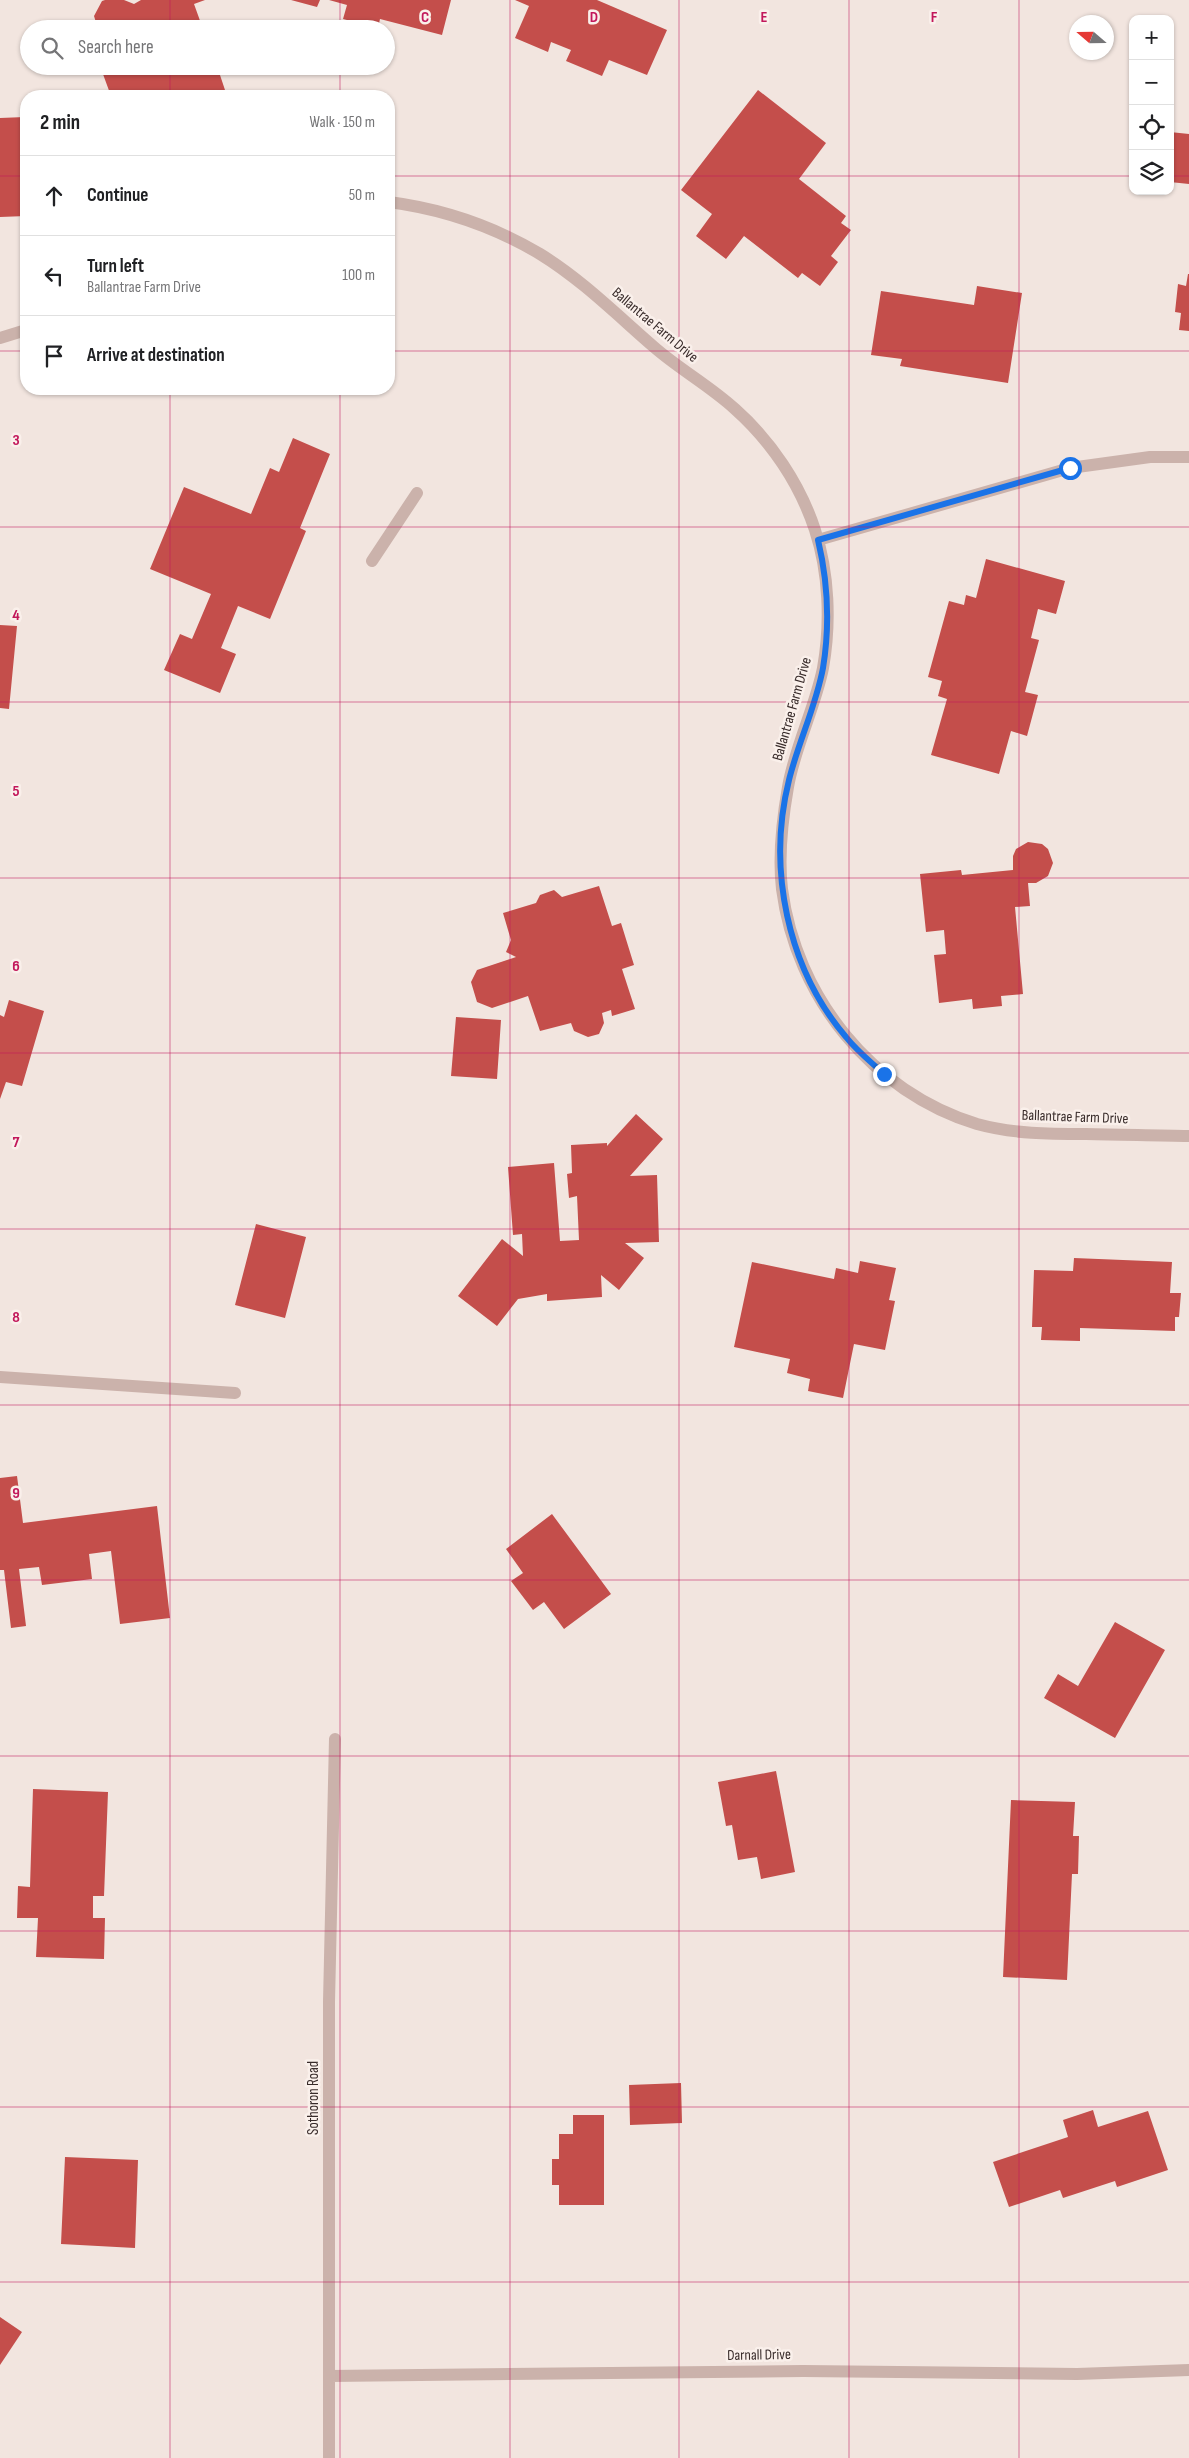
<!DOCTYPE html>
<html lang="en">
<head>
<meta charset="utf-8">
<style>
  :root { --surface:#fff; --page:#f6f6f6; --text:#202124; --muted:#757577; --line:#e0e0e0 }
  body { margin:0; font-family:"Sofia Sans Condensed",sans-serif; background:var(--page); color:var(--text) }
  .controls { position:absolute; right:15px; top:15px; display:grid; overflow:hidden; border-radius:10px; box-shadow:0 1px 4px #0004 }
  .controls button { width:45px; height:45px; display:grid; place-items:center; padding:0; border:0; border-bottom:1px solid var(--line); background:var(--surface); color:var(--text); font:25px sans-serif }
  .compass { position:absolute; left:1069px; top:15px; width:45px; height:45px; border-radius:50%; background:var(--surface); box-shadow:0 1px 4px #0004; rotate:290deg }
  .stop { position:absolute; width:15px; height:15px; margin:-11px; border:4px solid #1a73e8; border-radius:50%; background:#fff }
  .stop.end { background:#1a73e8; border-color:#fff; box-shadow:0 1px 5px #0008 }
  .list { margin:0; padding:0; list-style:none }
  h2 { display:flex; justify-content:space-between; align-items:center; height:65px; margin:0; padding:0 20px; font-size:21px }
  h2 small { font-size:16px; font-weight:400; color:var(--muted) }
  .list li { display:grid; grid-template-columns:32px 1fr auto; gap:15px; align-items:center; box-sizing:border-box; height:80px; padding:0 20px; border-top:1px solid var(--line) }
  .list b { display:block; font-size:19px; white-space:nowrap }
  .list p { margin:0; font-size:16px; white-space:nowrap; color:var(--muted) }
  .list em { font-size:16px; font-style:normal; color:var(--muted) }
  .icon { flex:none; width:28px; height:28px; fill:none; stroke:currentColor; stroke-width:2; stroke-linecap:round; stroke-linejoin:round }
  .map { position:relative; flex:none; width:1189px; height:2458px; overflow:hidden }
  .search { position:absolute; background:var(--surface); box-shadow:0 1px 4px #0004; left:20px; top:20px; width:375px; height:55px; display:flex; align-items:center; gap:12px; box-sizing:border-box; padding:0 18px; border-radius:28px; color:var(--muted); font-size:19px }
  .panel { position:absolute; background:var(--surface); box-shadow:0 1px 4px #0004; left:20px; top:90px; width:375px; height:305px; border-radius:20px }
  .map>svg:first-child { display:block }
  .building { fill:#c44e4b }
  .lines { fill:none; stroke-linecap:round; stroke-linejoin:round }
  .service { stroke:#cbb2ab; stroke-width:12 }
  .minor { stroke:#cbb2ab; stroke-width:12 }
  .route { stroke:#1a73e8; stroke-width:6 }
  .grid { fill:none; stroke:#c2185b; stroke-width:1; stroke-opacity:0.55 }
  .labels { text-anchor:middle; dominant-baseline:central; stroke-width:5; stroke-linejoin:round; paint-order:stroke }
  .street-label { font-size:15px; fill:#382b2a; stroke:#faf0eb }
  .grid-label { font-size:16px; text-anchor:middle; font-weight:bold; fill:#c2185b; stroke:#faf0eb; stroke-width:5; stroke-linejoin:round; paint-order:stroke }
</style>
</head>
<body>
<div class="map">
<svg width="1189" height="2458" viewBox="0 0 1189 2458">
  <rect width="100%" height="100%" fill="#f2e5df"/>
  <path class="building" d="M105 0H124L134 4 141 0H205L194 4 203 29H98L94 16 102 1Z
    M291 0H320L317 7Z
    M329 0H451L442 35 380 19 378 28 343 19 347 5Z
    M515 0H597L667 30 647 75 609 60 602 76 566 61 571 50 551 42 548 52 515 38 529 6Z
    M100 66H217L227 96H111Z
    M758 90 826 143 799 179 846 216 841 223 851 230 831 256 838 262 820 286 802 273 798 278 744 236 726 259 696 236 712 214 681 190Z
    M25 117 26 216 0 217V118Z
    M1170 132 1189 134V184L1170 182Z
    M1188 274H1189V331L1179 330 1181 313 1175 312 1178 284 1186 286Z
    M977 286 1022 293 1008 383 900 366 902 359 871 355 881 291 974 305Z
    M293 438 330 454 300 528 306 531 270 619 238 606 221 648 236 654 220 693 164 670 180 634 192 639 211 594 150 569 184 487 251 514 270 468 279 472Z
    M986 559 1065 581 1056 614 1038 609 1031 638 1039 640 1025 692 1038 695 1027 736 1011 731 999 774 931 755 947 699 938 696 942 681 928 677 949 601 964 605 966 595 976 598Z
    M0 625 17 626 9 709 0 708Z
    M1028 842 1042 844 1048 849 1053 863 1048 876 1036 883H1028L1030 906 1015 907 1023 994 1001 996 1002 1006 973 1009 972 999 939 1003 934 955 946 954 944 930 926 932 920 874 961 870 962 875 1013 870V856L1016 849Z
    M599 886 612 926 621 923 634 965 622 969 635 1009 612 1016 611 1010 602 1013 604 1023 599 1034 588 1037 574 1031 571 1023 540 1031 528 996 492 1008 477 1002 471 982 477 970 516 957 506 952 511 940 503 913 536 903 540 895 554 890 562 897Z
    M9 1000 44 1011 22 1086 6 1082 0 1099V1015L4 1017Z
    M456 1017 501 1020 497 1079 451 1076Z
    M636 1114 663 1139 630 1176 657 1175 659 1242 625 1243 644 1258 619 1290 601 1275 602 1297 547 1301V1294L518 1299 497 1326 458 1296 502 1239 523 1256 522 1234 513 1235 508 1167 554 1163 560 1241 579 1240 577 1196 569 1198 567 1174 572 1173 571 1145 607 1143V1146Z
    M256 1224 306 1237 285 1318 235 1305Z
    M1074 1258 1172 1262 1170 1293H1181L1179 1317H1175V1331L1080 1328V1341L1041 1340 1042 1327H1032L1034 1270 1073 1271Z
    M860 1261 896 1268 889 1300 895 1301 885 1350 854 1344 843 1398 808 1391 810 1379 787 1373 790 1359 734 1347 752 1262 834 1279 836 1268 858 1273Z
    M17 1476 23 1523 157 1506 170 1618 120 1624 111 1551 89 1554 92 1579 42 1585 39 1567 19 1569 26 1626 11 1628 4 1570H0V1478Z
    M552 1514 611 1594 564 1629 544 1602 533 1610 511 1581 523 1573 506 1549Z
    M1115 1622 1165 1650 1115 1738 1044 1698 1058 1674 1078 1686Z
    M776 1771 795 1872 761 1879 757 1857 738 1860 732 1825 726 1826 718 1782Z
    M33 1789 108 1792 104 1896H93V1918H105L104 1959 36 1957 38 1918H17L18 1886 30 1887Z
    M1011 1800 1075 1802 1073 1836H1079L1078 1874H1072L1067 1980 1003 1977Z
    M681 2083 682 2123 630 2125 629 2085Z
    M1093 2110 1098 2127 1148 2111 1168 2170 1117 2187 1115 2181 1063 2198 1060 2190 1009 2207 993 2162 1068 2137 1063 2120Z
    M573 2115H604V2205H559V2185H552V2159H559V2134H573Z
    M65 2157 138 2160 135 2248 61 2244Z
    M0 2317 22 2332 0 2365Z"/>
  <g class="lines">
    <path class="service" d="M372 561 417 493"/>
    <path class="minor" d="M389 202C443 209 493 226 540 254 581 279 617 315 654 347 679 369 710 386 735 409 771 441 800 484 815 530 829 573 831 623 823 668 815 708 795 746 788 787 782 821 778 855 782 889 796 997 872 1092 977 1124 1013 1134 1050 1134 1086 1134 1121 1135 1155 1135 1189 1136
      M0 338 26 330
      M818 540 1070 468 1150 457H1189
      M0 1377 235 1393
      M330 2376 803 2371 1077 2374 1189 2370
      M329 2458V2002L335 1739"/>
  </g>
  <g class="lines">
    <path class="route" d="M884 1074C871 1062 857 1051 846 1037 787 968 767 868 789 780 798 743 816 706 823 668 830 625 828 582 818 540L1070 468"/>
  </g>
  <path class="grid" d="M170 0V29M340 0V29M510 0V2458M679 0V2458M849 0V2458M1019 0V2458M170 66V96M340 66V96M0 176H26M389 176H1133M1170 176H1189M0 351H26M389 351H1189M170 389V2458M340 389V2458M0 527H1189M0 702H1189M0 878H1189M0 1053H1189M0 1229H1189M0 1405H1189M0 1580H1189M0 1756H1189M0 1931H1189M0 2107H1189M0 2282H1189"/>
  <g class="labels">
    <g class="street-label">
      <text transform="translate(655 325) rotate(40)">Ballantrae Farm Drive</text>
      <text transform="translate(792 709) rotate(-74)">Ballantrae Farm Drive</text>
      <text transform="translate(1075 1117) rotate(2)">Ballantrae Farm Drive</text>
      <text transform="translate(313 2098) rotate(-90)">Sothoron Road</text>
      <text transform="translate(759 2355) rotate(-1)">Darnall Drive</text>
    </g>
  </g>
  <g class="grid-label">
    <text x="425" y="22">C</text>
    <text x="594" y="22">D</text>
    <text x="764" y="22">E</text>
    <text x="934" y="22">F</text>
    <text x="16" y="445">3</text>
    <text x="16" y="620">4</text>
    <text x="16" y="796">5</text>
    <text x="16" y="971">6</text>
    <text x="16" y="1147">7</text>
    <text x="16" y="1322">8</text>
    <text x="16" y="1498">9</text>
  </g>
</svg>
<div class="controls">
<button>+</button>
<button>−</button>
<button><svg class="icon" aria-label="locate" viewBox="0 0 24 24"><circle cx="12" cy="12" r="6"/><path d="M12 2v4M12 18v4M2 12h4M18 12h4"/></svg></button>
<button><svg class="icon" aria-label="layers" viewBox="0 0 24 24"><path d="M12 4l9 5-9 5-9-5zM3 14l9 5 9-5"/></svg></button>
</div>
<svg class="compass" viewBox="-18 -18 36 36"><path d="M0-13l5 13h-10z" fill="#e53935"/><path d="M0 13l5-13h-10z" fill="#757577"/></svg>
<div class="stop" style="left:1070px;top:468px"></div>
<div class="stop end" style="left:884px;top:1074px"></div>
<div class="search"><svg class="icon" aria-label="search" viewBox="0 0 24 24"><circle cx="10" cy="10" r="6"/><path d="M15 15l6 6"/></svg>Search here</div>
<section class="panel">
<h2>2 min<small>Walk · 150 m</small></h2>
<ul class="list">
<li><svg class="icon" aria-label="ahead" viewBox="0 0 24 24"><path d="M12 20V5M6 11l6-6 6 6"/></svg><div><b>Continue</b></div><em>50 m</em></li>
<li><svg class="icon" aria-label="left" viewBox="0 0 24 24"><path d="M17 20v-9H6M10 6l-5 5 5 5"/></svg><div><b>Turn left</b><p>Ballantrae Farm Drive</p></div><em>100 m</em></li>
<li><svg class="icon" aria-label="arrive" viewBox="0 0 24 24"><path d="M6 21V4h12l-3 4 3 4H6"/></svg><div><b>Arrive at destination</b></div></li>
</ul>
</section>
</div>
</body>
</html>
